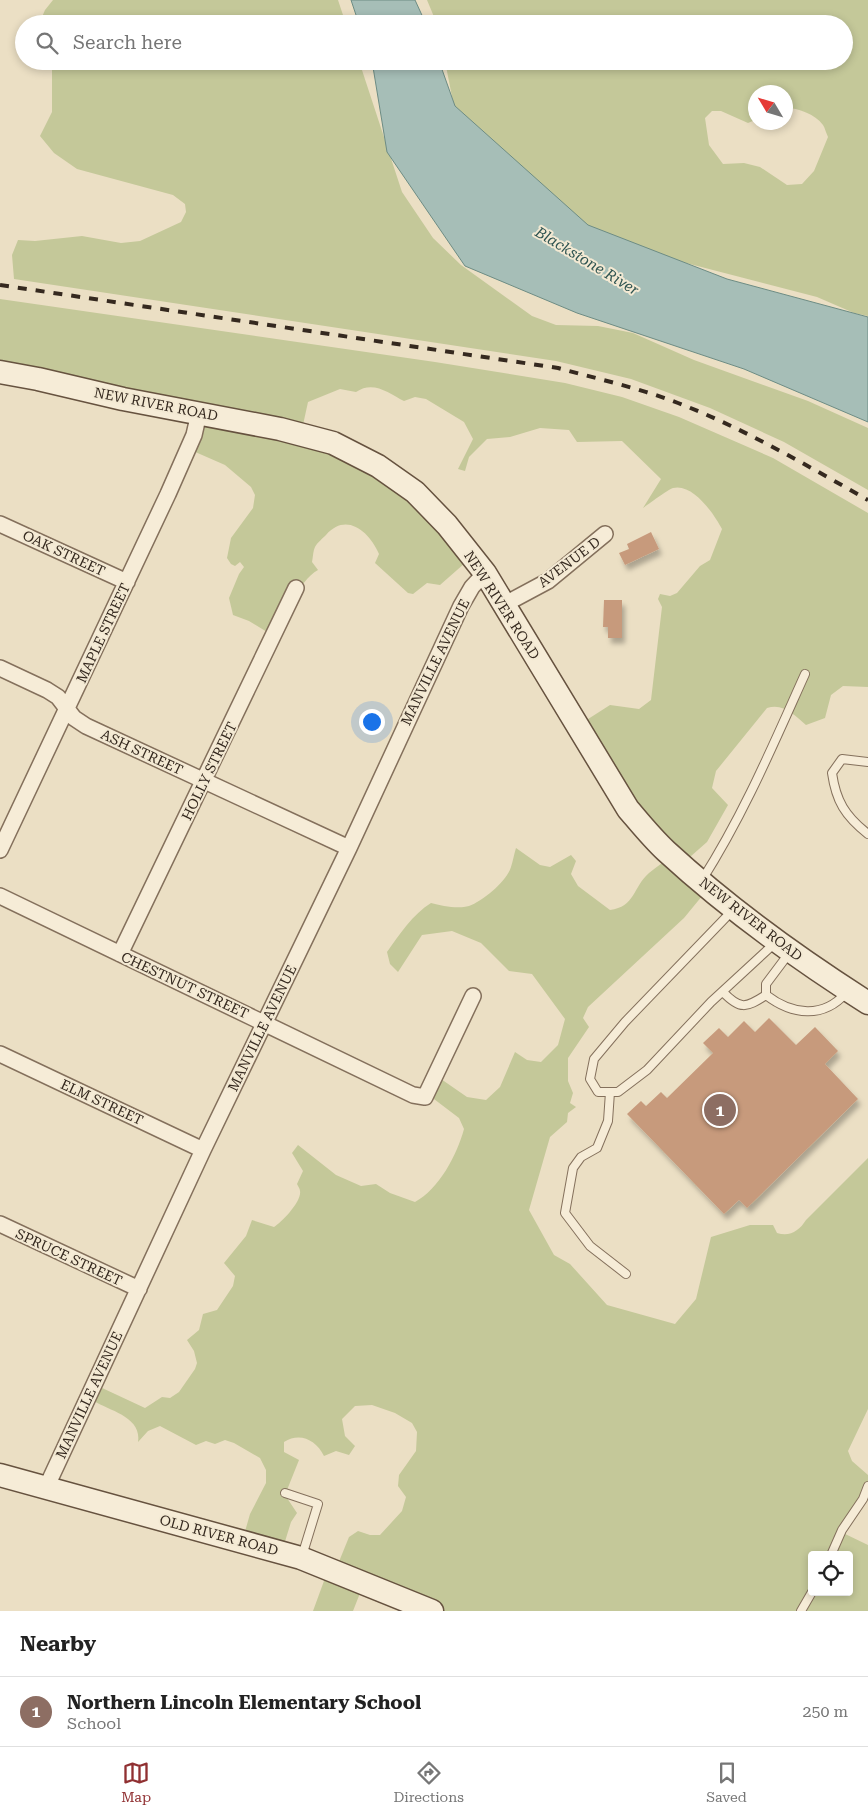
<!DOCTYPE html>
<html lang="en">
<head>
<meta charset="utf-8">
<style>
  :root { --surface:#fff; --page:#f2f2f2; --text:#222; --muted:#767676; --line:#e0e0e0; --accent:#903032 }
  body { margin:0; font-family:"Roboto Serif",serif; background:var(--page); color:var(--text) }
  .controls { position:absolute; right:15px; bottom:15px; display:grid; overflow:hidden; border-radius:5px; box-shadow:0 2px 8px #0003 }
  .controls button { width:45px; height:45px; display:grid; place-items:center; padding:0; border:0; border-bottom:1px solid var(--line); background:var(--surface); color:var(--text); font:25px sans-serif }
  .compass { position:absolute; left:748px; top:85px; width:45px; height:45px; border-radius:50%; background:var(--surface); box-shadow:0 2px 8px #0003; rotate:308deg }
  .you { position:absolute; left:371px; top:721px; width:18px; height:18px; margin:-12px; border:4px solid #fff; border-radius:50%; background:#1a73e8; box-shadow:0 0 0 8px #1a73e833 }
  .badge { display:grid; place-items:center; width:32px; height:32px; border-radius:50%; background:var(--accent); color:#fff; font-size:16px; font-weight:700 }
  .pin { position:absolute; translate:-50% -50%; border:2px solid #fff; box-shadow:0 1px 5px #0006 }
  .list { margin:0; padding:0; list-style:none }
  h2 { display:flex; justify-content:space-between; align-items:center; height:65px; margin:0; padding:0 20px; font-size:21px }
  h2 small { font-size:16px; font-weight:400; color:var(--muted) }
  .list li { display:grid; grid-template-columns:32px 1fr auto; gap:15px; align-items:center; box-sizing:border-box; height:70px; padding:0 20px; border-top:1px solid var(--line) }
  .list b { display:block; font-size:19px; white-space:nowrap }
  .list p { margin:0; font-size:16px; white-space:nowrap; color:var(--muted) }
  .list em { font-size:16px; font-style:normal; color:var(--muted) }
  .icon { flex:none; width:28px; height:28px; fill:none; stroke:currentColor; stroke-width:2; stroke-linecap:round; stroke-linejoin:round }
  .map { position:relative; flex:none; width:868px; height:1611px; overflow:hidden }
  .search { position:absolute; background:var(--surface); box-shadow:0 2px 8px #0003; left:15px; right:15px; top:15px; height:55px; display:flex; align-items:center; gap:12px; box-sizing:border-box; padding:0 18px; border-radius:28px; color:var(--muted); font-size:19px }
  .sheet { height:135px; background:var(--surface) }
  nav { display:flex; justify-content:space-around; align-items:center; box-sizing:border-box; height:70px; border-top:1px solid var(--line); background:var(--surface); font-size:14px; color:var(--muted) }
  nav a { display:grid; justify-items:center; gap:2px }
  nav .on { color:var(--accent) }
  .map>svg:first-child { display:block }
  .green { fill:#c4c899; fill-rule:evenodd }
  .water { fill:#a6beb7; stroke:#6d8c84 }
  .building { fill:#c79a7c; filter:url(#shadow) }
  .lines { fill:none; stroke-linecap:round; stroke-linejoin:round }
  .lane-casing { stroke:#84705c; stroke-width:10 }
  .street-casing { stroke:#84705c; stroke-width:18 }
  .secondary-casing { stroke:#66523f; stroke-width:25 }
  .lane { stroke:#f6ecd7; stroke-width:8 }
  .street { stroke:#f6ecd7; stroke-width:15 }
  .secondary { stroke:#f6ecd7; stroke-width:22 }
  .rail { stroke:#35291f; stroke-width:4; stroke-dasharray:9 9; stroke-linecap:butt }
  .labels { text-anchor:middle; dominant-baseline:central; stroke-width:4; stroke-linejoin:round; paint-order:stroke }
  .street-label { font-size:14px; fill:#35291f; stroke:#f3e9d3 }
  .water-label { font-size:15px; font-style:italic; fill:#2f5451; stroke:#f3e9d3 }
</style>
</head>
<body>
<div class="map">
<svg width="868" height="1611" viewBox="0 0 868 1611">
  <defs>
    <filter id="shadow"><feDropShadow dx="3" dy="5.5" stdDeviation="2.5" flood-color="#0004"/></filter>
  </defs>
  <rect width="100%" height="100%" fill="#ebdfc4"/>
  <path class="green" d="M53 0H338L346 24H39L45 10Z
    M427 0H868V316L854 313 817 297 578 235 454 107 445 61H844V24H437ZM756 92H786V108C798 108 815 114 823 125 825 128 826 133 828 137L814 171 802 184 787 185 760 167 744 163 723 164 709 145 705 118 712 111H721L748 123 755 120Z
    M52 61H359L402 192 433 238 461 265 532 316 556 325 598 326 633 333 694 360 808 401 868 428V490L784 442 710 408 631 379 556 361 14 279 12 255 18 240 35 241 82 236 121 243 140 241 181 222 186 212 185 204 173 195 77 169 54 153 40 136 52 112Z
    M0 299 435 362 565 383 622 397 679 417 773 458 868 513V687L843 686 831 695 825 718 806 725C794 715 784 703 767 708L716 771 712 788 728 805 707 842 682 864 707 890 684 918 588 1007 583 1018 589 1027 568 1058V1081L573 1093 570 1103 576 1107 568 1113 567 1122 550 1137 529 1210 554 1255 570 1264 607 1305 675 1324 696 1299 711 1237 750 1225H773L777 1233C790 1237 799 1231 806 1220L868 1158V1409L848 1451 852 1461 868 1475V1489L841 1532 868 1545V1611H434L364 1583 353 1611H313L328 1570 336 1569 349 1537 358 1531 370 1535H380L402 1511 406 1497 398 1486 399 1475 416 1451 417 1432 412 1423 395 1413 372 1405 355 1406 342 1419 345 1436 355 1446 349 1455 336 1451 324 1456C316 1440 300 1432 284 1442V1452L299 1460 285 1495 297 1513 291 1522 283 1548 242 1542 250 1514 266 1483V1470L260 1458 234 1443 225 1440 215 1444 206 1441 196 1445 160 1426 148 1431 138 1442C142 1417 110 1411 94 1401L100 1387 145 1408 162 1397 170 1398 179 1392 195 1369 197 1363 194 1351 187 1340 199 1330 203 1314 217 1310 233 1286 235 1276 224 1263 246 1236 252 1220 274 1227C282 1222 302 1201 300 1191 300 1189 298 1186 297 1184L303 1171 292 1153 298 1145 336 1175 361 1186 376 1184 390 1193 415 1202C439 1189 457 1155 464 1129L459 1118 430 1096 441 1079 467 1097 486 1100 500 1087 515 1052 527 1060 541 1062 558 1045 565 1019 532 974 509 971 481 943 452 931 422 935 398 972 390 964 387 952C399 935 413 914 431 903 442 906 458 909 469 906 483 901 507 881 511 867 513 861 514 854 516 848L540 865 550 867 571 855 576 861 571 874 578 886 610 910C635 907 633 887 649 873 656 867 664 862 672 856L630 808 585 721 610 705 639 709 651 700 662 607 658 599 660 594 670 596 677 593 700 566 710 560 722 529C714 514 693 483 673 488 667 490 649 504 643 508L661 479 622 441 577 442 569 430 540 428 510 437 487 439 469 457 465 471 458 469 473 439 464 422 426 399 415 397 404 401C389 393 373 380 356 392L340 389 308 402 301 434 417 498 465 563 440 585 427 583 413 594 408 593 375 563 379 554C369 531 346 512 326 535 323 538 317 543 315 547 313 551 313 558 312 562L318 570C298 581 286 617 277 638L249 621 233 615 229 598 239 574 244 567 240 562 235 566 231 564 227 558 231 538 253 508 255 495 251 487 225 465 193 451 200 420 0 374ZM812 1555H849V1592H812Z"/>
  <path class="water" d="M351 0H415L426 24H359Z
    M372 61H439L455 106 588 225 727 279 868 317V422L744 369 577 313 465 266 387 152Z"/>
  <path class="building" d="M651 532 659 549 625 565 619 553 629 549 627 544Z
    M604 600H622V638H608V627H603Z
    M769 1018 796 1045 815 1027 838 1051 825 1064 858 1099 747 1208 739 1200 724 1214 627 1114 641 1101 646 1106 661 1092 667 1098 713 1053 703 1043 719 1028 728 1037 744 1021 755 1032Z"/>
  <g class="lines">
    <defs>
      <path id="lane" d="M868 762 842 759 832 773C836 801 845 816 868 834
        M702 880C744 814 773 745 805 674
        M732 911 625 1022 594 1059 590 1079 598 1092H618L647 1070 711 1002 776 942
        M723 992C740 1010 746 1008 766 995
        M766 995C792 1015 823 1019 846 993
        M766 995V984L790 952
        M610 1092 608 1121 597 1148 581 1157 573 1168 565 1213 590 1246 626 1274
        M285 1493 318 1504 302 1556
        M831 1555 842 1530 863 1499 868 1486
        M801 1611 812 1592"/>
      <path id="street" d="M0 524 127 582
        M505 604 548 581 605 534
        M0 668 47 690 58 697 74 718 86 726 349 848
        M0 850 168 494 194 435 199 413
        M0 896 413 1095 425 1097 473 996
        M120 954 296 588
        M0 1054 203 1150
        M0 1224 139 1289
        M46 1488 203 1150 349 848 461 606 472 587 485 573"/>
      <path id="secondary" d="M0 372 38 379 123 399 280 429 333 443 378 466 415 492 447 525 485 573 628 809C640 823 652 838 666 851 728 908 797 958 868 1003
        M0 1475 301 1558 432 1611"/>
    </defs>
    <use href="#lane" class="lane-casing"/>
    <use href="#street" class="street-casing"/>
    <use href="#secondary" class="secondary-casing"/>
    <use href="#lane" class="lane"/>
    <use href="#street" class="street"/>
    <use href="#secondary" class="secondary"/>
    <path class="rail" d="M0 285 558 368C598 379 639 388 678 403 745 429 806 465 868 500"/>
  </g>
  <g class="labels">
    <g class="street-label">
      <text transform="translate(156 404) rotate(11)">NEW RIVER ROAD</text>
      <text transform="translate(64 553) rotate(25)">OAK STREET</text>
      <text transform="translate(569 562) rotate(-37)">AVENUE D</text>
      <text transform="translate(502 605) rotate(57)">NEW RIVER ROAD</text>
      <text transform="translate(103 633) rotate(-65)">MAPLE STREET</text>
      <text transform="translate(435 662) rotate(-64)">MANVILLE AVENUE</text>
      <text transform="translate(142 752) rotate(25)">ASH STREET</text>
      <text transform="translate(209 771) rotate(-64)">HOLLY STREET</text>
      <text transform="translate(751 919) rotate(38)">NEW RIVER ROAD</text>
      <text transform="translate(185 985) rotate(25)">CHESTNUT STREET</text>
      <text transform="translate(262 1028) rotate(-64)">MANVILLE AVENUE</text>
      <text transform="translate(102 1102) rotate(25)">ELM STREET</text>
      <text transform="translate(69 1257) rotate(25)">SPRUCE STREET</text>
      <text transform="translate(89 1395) rotate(-65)">MANVILLE AVENUE</text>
      <text transform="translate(219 1535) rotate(15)">OLD RIVER ROAD</text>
    </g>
    <g class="water-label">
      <text transform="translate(587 261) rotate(31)">Blackstone River</text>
    </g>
  </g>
</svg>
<div class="controls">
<button><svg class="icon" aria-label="locate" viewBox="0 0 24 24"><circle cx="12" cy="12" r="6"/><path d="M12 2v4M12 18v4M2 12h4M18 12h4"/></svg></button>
</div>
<svg class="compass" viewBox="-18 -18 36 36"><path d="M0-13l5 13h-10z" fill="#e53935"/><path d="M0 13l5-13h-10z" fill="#767676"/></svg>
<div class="you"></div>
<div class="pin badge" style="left:720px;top:1110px;background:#8d6e63">1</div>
<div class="search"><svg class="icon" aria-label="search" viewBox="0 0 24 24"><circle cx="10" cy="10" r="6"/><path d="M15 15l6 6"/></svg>Search here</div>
</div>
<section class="sheet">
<h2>Nearby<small></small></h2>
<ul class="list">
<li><span class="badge" style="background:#8d6e63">1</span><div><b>Northern Lincoln Elementary School</b><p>School</p></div><em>250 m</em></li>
</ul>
</section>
<nav>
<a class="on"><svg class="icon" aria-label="map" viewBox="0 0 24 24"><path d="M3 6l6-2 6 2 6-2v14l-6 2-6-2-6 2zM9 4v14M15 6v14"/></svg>Map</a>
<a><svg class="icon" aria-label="directions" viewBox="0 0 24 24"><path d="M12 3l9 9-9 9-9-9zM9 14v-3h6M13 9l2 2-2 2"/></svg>Directions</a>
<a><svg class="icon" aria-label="saved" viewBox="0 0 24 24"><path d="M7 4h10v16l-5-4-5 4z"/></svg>Saved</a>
</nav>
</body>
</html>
